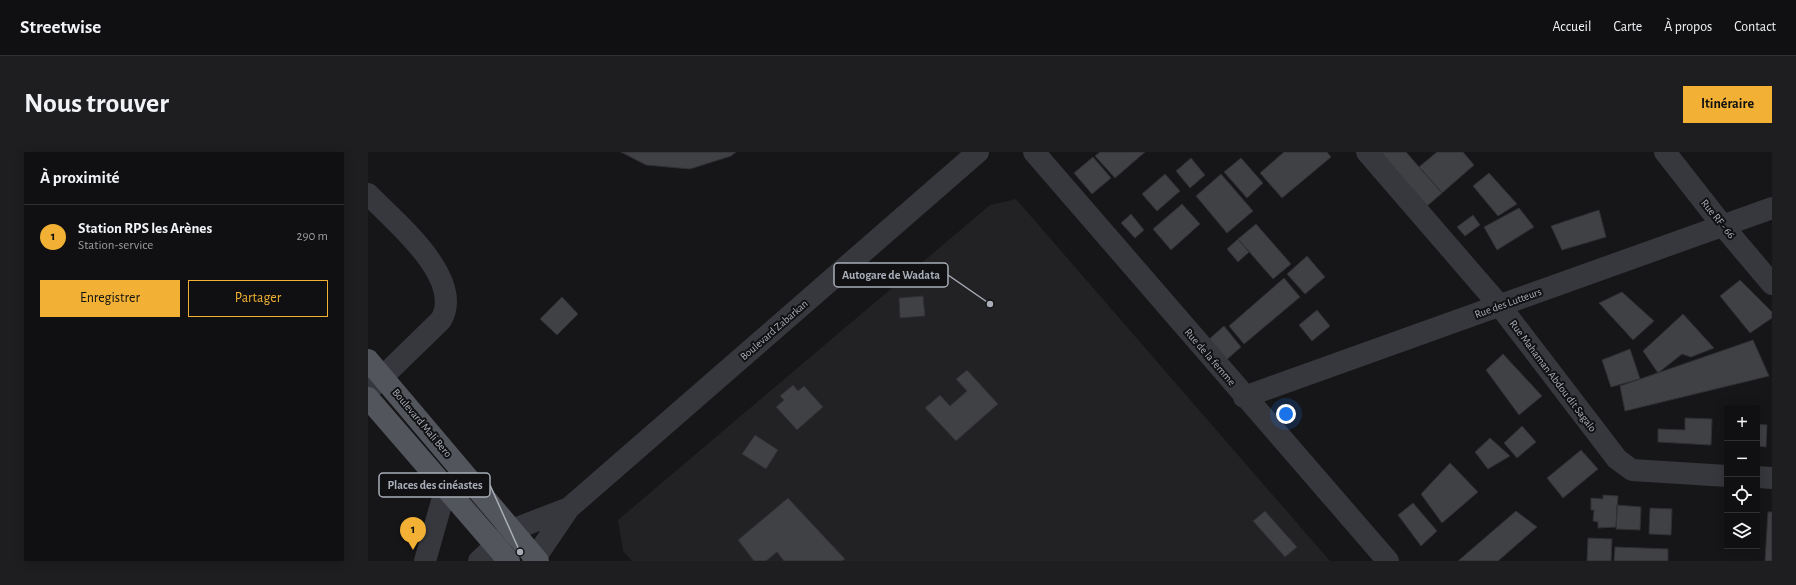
<!DOCTYPE html>
<html lang="fr">
<head>
<meta charset="utf-8">
<style>
  :root { --surface:#101012; --page:#1e1e20; --text:#f1f3f6; --muted:#9c9d9f; --line:#303032; --accent:#f2b134 }
  body { margin:0; font-family:"Alegreya Sans",sans-serif; background:var(--page); color:var(--text) }
  .controls { position:absolute; right:12px; bottom:12px; display:grid; overflow:hidden; border-radius:0px; box-shadow:0 2px 10px #0003 }
  .controls button { width:36px; height:36px; display:grid; place-items:center; padding:0; border:0; border-bottom:1px solid var(--line); background:var(--surface); color:var(--text); font:20px sans-serif }
  .you { position:absolute; left:918px; top:262px; width:14px; height:14px; margin:-10px; border:3px solid #fff; border-radius:50%; background:#1a73e8; box-shadow:0 0 0 6px #1a73e833 }
  .badge { display:grid; place-items:center; width:26px; height:26px; border-radius:50%; background:var(--accent); color:#111; font-size:13px; font-weight:700 }
  .pin { position:absolute; translate:-50% -33px; filter:drop-shadow(0 1px 2px #0008) }
  .pin::after { content:''; position:absolute; top:21px; width:14px; height:12px; background:inherit; clip-path:polygon(0 0,100% 0,50% 100%) }
  .list { margin:0; padding:0; list-style:none }
  h2 { display:flex; justify-content:space-between; align-items:center; height:52px; margin:0; padding:0 16px; font-size:17px }
  h2 small { font-size:13px; font-weight:400; color:var(--muted) }
  .list li { display:grid; grid-template-columns:26px 1fr auto; gap:12px; align-items:center; box-sizing:border-box; height:64px; padding:0 16px; border-top:1px solid var(--line) }
  .list b { display:block; font-size:15px; white-space:nowrap }
  .list p { margin:0; font-size:13px; white-space:nowrap; color:var(--muted) }
  .list em { font-size:13px; font-style:normal; color:var(--muted) }
  .actions { display:flex; gap:8px; padding:12px 16px }
  .actions a { flex:1; padding:9px 0; border:1px solid var(--accent); border-radius:0px; text-align:center; font-size:14px; color:var(--accent) }
  .actions .main { background:var(--accent); color:#111 }
  .icon { flex:none; width:22px; height:22px; fill:none; stroke:currentColor; stroke-width:2; stroke-linecap:round; stroke-linejoin:round }
  .map { position:relative; flex:none; width:1404px; height:409px; overflow:hidden; border-radius:0px }
  header { display:flex; align-items:center; gap:24px; box-sizing:border-box; height:56px; padding:0 20px; background:var(--surface); border-bottom:1px solid var(--line) }
  header strong { font-size:19px }
  nav { display:flex; gap:22px; margin-inline-start:auto; font-size:14px }
  .intro { display:flex; align-items:center; justify-content:space-between; box-sizing:border-box; height:96px; padding:0 24px }
  h1 { margin:0; font-size:28px }
  .button { padding:10px 18px; border-radius:0px; background:var(--accent); color:#111; font-size:14px; font-weight:700 }
  main { display:flex; gap:24px; padding:0 24px }
  aside { flex:1; background:var(--surface); border-radius:0px; box-shadow:0 2px 10px #0003 }
  .map>svg:first-child { display:block }
  .built { fill:#222225 }
  .building { fill:#404145; stroke:#303034 }
  .lines { fill:none; stroke-linecap:round; stroke-linejoin:round }
  .minor { stroke:#37383d; stroke-width:22 }
  .major { stroke:#53555c; stroke-width:22 }
  .labels { text-anchor:middle; dominant-baseline:central; stroke-width:4; stroke-linejoin:round; paint-order:stroke }
  .street-label { font-size:11px; fill:#a8adb8; stroke:#111113 }
  .leader { fill:none; stroke:#a8adb8; stroke-width:1.5 }
  .callout-dot { fill:#a8adb8; stroke:#111113; stroke-width:1.5 }
  .callout { fill:#111113; stroke:#a8adb8; stroke-width:1.5 }
  .callout-label { font-size:12px; text-anchor:middle; font-weight:bold; fill:#a8adb8 }
</style>
</head>
<body>
<header>
<strong>Streetwise</strong>
<nav><a>Accueil</a><a>Carte</a><a>À propos</a><a>Contact</a></nav>
</header>
<div class="intro"><h1>Nous trouver</h1><a class="button">Itinéraire</a></div>
<main>
<aside>
<h2>À proximité<small></small></h2>
<ul class="list">
<li><span class="badge">1</span><div><b>Station RPS les Arènes</b><p>Station-service</p></div><em>290 m</em></li>
</ul>
<div class="actions"><a class="main">Enregistrer</a><a>Partager</a></div>
</aside>
<div class="map">
<svg width="1404" height="409" viewBox="0 0 1404 409">
  <rect width="100%" height="100%" fill="#161618"/>
  <path class="built" d="M648 47 962 409H264L255 399 250 368 622 53Z"/>
  <path class="building" d="M253 0H368L363 4 322 17 278 13Z
    M732 0H777L747 26 727 4Z
    M916 0H959L963 5 914 46 892 21Z
    M1012 0H1038L1074 41 1059 54Z
    M1069 0H1095L1106 13 1074 41 1051 15Z
    M725 5 743 26 724 42 706 21Z
    M823 6 837 23 822 36 808 19Z
    M873 6 895 31 879 46 856 20Z
    M1121 21 1149 52 1130 64 1105 34Z
    M797 22 812 39 789 59 774 42Z
    M853 22 885 59 859 81 828 44Z
    M814 52 832 72 803 98 785 77Z
    M1151 56 1166 75 1129 98 1116 75Z
    M1231 58 1238 85 1194 98 1183 74Z
    M763 62 776 78 767 86 753 71Z
    M1105 63 1112 73 1097 84 1089 75Z
    M888 72 923 112 905 127 870 87Z
    M870 87 881 100 870 110 859 97Z
    M939 104 957 125 937 142 919 122Z
    M916 126 932 145 876 192 861 174Z
    M1372 128 1404 160V166L1382 181 1352 144Z
    M1254 140 1286 169 1265 188 1231 151Z
    M555 144 557 164 532 166 531 146Z
    M194 145 210 162 189 183 172 167Z
    M949 158 962 174 944 189 931 173Z
    M1315 162 1346 196 1323 205 1314 202 1290 221 1275 199Z
    M856 174 873 195 857 209 839 189Z
    M1385 188 1401 224 1257 259 1252 234Z
    M1262 197 1272 227 1243 235 1234 208Z
    M1135 202 1174 244 1151 263 1118 218Z
    M599 218 630 252 588 289 557 256 572 243 582 254 599 239 588 227Z
    M425 233 430 239 436 234 455 255 429 278 408 255 416 248 412 244Z
    M1317 266 1344 267 1343 293 1290 290V277L1317 278Z
    M1389 272 1399 273 1398 295 1389 294Z
    M1154 274 1168 290 1149 306 1136 291Z
    M387 283 410 298 398 317 374 302Z
    M1122 286 1142 304 1120 317 1107 300Z
    M1213 298 1230 317 1195 346 1179 326Z
    M1082 311 1110 340 1074 371 1053 342Z
    M1235 343 1250 344 1248 375 1230 376V370L1225 369 1226 358H1223V346L1235 347Z
    M420 346 477 407 474 409H416L409 400 398 409H386L370 388Z
    M1045 351 1069 379 1053 394 1030 363Z
    M1249 353 1273 355 1272 378 1248 377Z
    M1282 356 1304 357 1303 383 1281 382Z
    M897 359 929 395 917 405 885 369Z
    M1148 359 1169 375 1130 409H1090Z
    M1400 360H1404V409H1397Z
    M1220 386 1244 387 1243 409H1219Z
    M1247 395 1300 397V409H1246Z"/>
  <g class="lines">
    <path class="minor" d="M666 0 1020 409
      M999 0 1132 154 1249 307 1264 318 1359 324
      M1297 0 1355 74 1404 132
      M0 42C27 70 97 126 73 168L0 239
      M876 245 1404 56
      M1389 325 1404 326
      M57 409 78 335
      M111 409 144 378 201 356
      M165 409 201 356 610 0"/>
    <path class="major" d="M0 208 170 409
      M0 246 141 409"/>
  </g>
  <g class="labels">
    <g class="street-label">
      <text transform="translate(1350 67) rotate(51)">Rue RF - 66</text>
      <text transform="translate(1140 151) rotate(-20)">Rue des Lutteurs</text>
      <text transform="translate(406 178) rotate(-41)">Boulevard Zabarkan</text>
      <text transform="translate(842 205) rotate(49)">Rue de la femme</text>
      <text transform="translate(1185 224) rotate(53)">Rue Mahaman Abdou dit Sagalo</text>
      <text transform="translate(54 271) rotate(50)">Boulevard Mali Bero</text>
    </g>
  </g>
  <path class="leader" d="M622 152L580 123M152 400L122 333"/>
  <g class="callout-dot">
    <circle cx="622" cy="152" r="4"/>
    <circle cx="152" cy="400" r="4"/>
  </g>
  <g class="callout">
    <rect x="466" y="111" width="114" height="24" rx="4"/>
    <rect x="11" y="321" width="111" height="24" rx="4"/>
  </g>
  <g class="callout-label">
    <text x="523" y="127">Autogare de Wadata</text>
    <text x="67" y="337">Places des cinéastes</text>
  </g>
</svg>
<div class="controls">
<button>+</button>
<button>−</button>
<button><svg class="icon" aria-label="locate" viewBox="0 0 24 24"><circle cx="12" cy="12" r="6"/><path d="M12 2v4M12 18v4M2 12h4M18 12h4"/></svg></button>
<button><svg class="icon" aria-label="layers" viewBox="0 0 24 24"><path d="M12 4l9 5-9 5-9-5zM3 14l9 5 9-5"/></svg></button>
</div>
<div class="you"></div>
<div class="pin badge" style="left:45px;top:398px">1</div>
</div>
</main>
</body>
</html>
